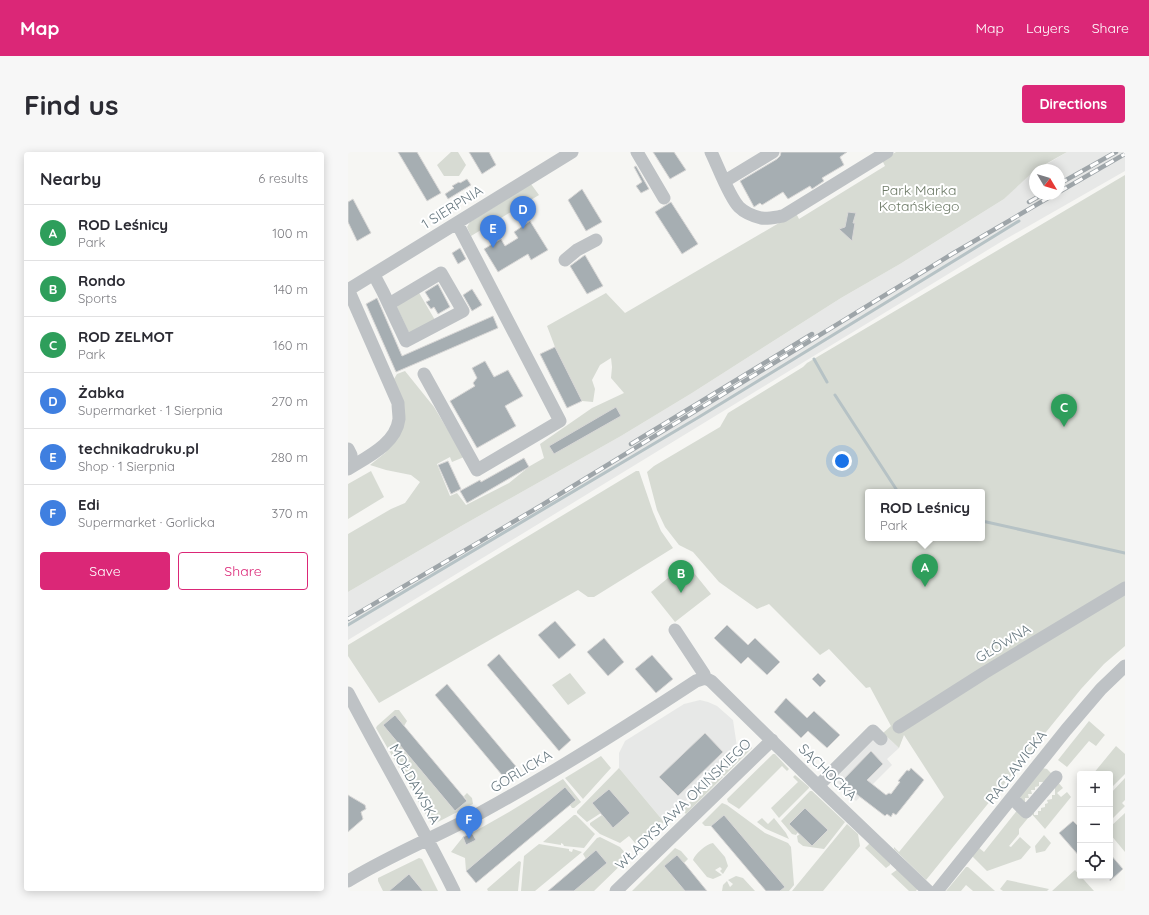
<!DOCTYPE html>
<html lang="en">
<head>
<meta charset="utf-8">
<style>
  :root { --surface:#fff; --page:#f7f7f7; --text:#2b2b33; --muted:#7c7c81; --line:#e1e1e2; --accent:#db2777 }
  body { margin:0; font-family:Quicksand,sans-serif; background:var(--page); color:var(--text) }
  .controls { position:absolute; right:12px; bottom:12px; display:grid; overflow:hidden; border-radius:4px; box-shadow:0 2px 10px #0003 }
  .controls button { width:36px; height:36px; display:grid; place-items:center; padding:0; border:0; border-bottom:1px solid var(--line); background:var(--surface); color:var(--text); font:20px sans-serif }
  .compass { position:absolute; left:681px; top:12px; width:36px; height:36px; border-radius:50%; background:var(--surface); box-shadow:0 2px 10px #0003; rotate:128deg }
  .you { position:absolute; left:494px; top:309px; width:14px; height:14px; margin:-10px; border:3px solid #fff; border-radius:50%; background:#1a73e8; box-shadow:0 0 0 6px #1a73e833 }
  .badge { display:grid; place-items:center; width:26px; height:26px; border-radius:50%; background:var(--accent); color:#fff; font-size:13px; font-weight:700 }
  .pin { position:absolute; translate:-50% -33px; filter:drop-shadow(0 1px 2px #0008) }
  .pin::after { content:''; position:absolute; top:21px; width:14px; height:12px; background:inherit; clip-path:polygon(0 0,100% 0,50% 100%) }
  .popup { position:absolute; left:517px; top:337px; width:120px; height:52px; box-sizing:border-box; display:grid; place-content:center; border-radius:4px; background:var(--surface); filter:drop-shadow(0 1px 3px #0005); font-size:13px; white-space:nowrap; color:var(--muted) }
  .popup b { font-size:15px; color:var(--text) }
  .popup::after { content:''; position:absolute; left:50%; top:100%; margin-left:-8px; border:8px solid transparent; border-top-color:var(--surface) }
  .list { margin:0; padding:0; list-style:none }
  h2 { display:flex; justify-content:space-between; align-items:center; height:52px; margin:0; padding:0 16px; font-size:17px }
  h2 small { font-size:13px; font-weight:400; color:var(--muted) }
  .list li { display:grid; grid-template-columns:26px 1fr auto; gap:12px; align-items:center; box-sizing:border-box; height:56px; padding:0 16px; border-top:1px solid var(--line) }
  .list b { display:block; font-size:15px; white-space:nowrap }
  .list p { margin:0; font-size:13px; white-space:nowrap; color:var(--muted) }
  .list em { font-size:13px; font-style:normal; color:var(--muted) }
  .actions { display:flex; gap:8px; padding:12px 16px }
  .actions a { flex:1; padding:9px 0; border:1px solid var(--accent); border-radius:4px; text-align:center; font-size:14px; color:var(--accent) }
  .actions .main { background:var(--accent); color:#fff }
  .icon { flex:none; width:22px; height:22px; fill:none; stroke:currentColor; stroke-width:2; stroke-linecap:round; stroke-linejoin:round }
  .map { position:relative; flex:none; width:777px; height:739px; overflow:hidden; border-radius:4px }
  header { display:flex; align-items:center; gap:24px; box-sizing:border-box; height:56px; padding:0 20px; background:var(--accent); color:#fff }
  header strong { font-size:19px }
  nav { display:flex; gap:22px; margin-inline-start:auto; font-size:14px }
  .intro { display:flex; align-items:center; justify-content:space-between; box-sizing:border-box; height:96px; padding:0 24px }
  h1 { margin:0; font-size:28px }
  .button { padding:10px 18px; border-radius:4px; background:var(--accent); color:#fff; font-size:14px; font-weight:700 }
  main { display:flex; gap:24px; padding:0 24px }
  aside { flex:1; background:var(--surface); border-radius:4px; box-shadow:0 2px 10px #0003 }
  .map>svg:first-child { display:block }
  .built { fill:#e7e8e7 }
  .green { fill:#d7dbd3; fill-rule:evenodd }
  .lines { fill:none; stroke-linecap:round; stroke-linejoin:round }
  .stream { stroke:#b6c2c5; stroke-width:3 }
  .building { fill:#a6aeb2; stroke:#d8d7d6 }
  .minor { stroke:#bec2c5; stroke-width:13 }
  .rail-casing { stroke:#9ea5a9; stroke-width:4.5 }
  .rail { stroke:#fff; stroke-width:3; stroke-dasharray:9; stroke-linecap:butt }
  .labels { text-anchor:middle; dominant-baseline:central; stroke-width:4; stroke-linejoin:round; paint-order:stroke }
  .park-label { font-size:14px; fill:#6c7966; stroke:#fff }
  .street-label { font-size:14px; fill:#687981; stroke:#fff }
</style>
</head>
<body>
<header>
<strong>Map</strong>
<nav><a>Map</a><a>Layers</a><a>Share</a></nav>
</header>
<div class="intro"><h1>Find us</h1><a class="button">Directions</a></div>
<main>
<aside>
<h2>Nearby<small>6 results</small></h2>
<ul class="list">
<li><span class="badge" style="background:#2e9e5b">A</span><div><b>ROD Leśnicy</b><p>Park</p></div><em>100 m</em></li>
<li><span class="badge" style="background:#2e9e5b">B</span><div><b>Rondo</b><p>Sports</p></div><em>140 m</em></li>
<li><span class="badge" style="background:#2e9e5b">C</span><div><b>ROD ZELMOT</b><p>Park</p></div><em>160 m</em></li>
<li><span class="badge" style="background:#3f7fe0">D</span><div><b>Żabka</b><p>Supermarket · 1 Sierpnia</p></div><em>270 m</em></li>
<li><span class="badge" style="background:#3f7fe0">E</span><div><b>technikadruku.pl</b><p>Shop · 1 Sierpnia</p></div><em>280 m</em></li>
<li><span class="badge" style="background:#3f7fe0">F</span><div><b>Edi</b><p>Supermarket · Gorlicka</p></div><em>370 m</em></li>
</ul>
<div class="actions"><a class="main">Save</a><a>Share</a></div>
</aside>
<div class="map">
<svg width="777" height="739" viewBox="0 0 777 739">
  <rect width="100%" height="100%" fill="#f6f6f3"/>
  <path class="built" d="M719 0H777V19L656 88 0 488V440L115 373 273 284 344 241 493 146 552 112 656 47 681 23 687 19V42H711V18H689Z
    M352 548 360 550 369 554 385 568 389 595 386 601 316 670 271 616V601L277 589 336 552Z
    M528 580 535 581 551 596 539 607 544 613 508 649 483 624Z"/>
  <path class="green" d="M103 0H110L118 13 111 24H96L89 13Z
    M548 0H719L687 18 656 47 552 112 493 146 344 241 273 284 115 373 0 440V382L43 357 57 351 72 330 63 323 38 318 22 313 37 301 52 280 46 227 49 222 57 219 86 255 116 305 104 310 102 305 89 312 102 344 109 341 118 353 161 331 182 314 196 306 192 292 244 256 276 241 263 226 264 215 263 206 252 213 244 228 247 237 245 250 234 249 207 195 199 174 258 141 277 161 448 61 451 67 537 14 534 8Z
    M777 23V494L756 512 733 537 578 728 546 697V695L551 700 596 645 556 583 551 596 535 581 543 574 522 535 518 536 481 497 472 503 421 452 409 457 371 430 345 400 331 393 317 375 309 358 299 320 306 314 372 275 380 261 455 215 459 211ZM520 340H634V386H520Z
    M183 32 191 43 123 84 119 75 122 70Z
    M70 139 87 168 62 183 49 155 50 153Z
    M23 319 36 345 0 367V332Z
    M288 319H291L305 360 313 379 325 396 246 445H240L230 438 31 551 0 504V493Z
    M338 411 363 442 327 470 303 440Z
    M222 521 238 541 220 553 204 533Z
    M47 558H51L59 569 56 574 47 563 35 573 107 659 119 649 116 644 119 641 124 646 125 652 84 673 28 576 29 574Z
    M741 569 757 583 756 584 748 594 741 589 719 615 710 608Z
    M400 592 404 596 376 624 372 620Z
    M768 594 777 602V622L762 637V622H745Z
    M425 602H427L441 617 439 619 434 614 391 657 380 650 379 647Z
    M253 604 263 616 235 647 217 626Z
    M271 616 316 670 298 687 287 691 281 684 272 691 252 682 242 673V671L254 663 265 676 282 661 261 637 244 651 253 661 239 670 229 661V659Z
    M694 616 699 617 704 622 701 630H691V634L687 635V638H683L684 642H680L681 646H677V650L685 649 680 653 670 646Z
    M370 621 375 625 338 662 334 658Z
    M447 623 461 635V636L431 666 423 656 450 630 445 625Z
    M777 626V648L774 651 777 654 762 669V642Z
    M215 627 233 650 226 656H224L222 653 228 648 217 635 118 719 117 706 103 700 115 685 118 693 127 688 124 681 161 660Z
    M709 629 715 636 709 641 713 645 719 640 723 645 697 677 682 660 686 656V663H690V659H693V656L697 655V652L700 651 699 648 704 647V643H707V635Z
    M462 639H464L497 670 476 697 455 694 450 690 449 684 452 682 464 694 480 678 457 656 442 672 450 680 448 683 444 682 433 669Z
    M374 651 379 653 417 681 440 691 443 695 446 733 441 739H432L436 735 376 664 363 674H357L354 671Z
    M671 656 680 666 671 677V682L661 694 663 695 672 685 683 695 673 707 639 719 624 704 630 695 636 700Z
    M777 661V700L762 682V675Z
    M226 663H228L247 682 236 696 216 694 215 692 213 691V693L195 690Z
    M414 666 420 672 426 666 438 681 441 687 418 677 409 670Z
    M499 672 510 682 512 694 475 739H444Z
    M696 683 703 691 697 699 688 701 687 694Z
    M252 685 272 695 281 705 246 739H226L238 707 235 702 249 686Z
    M365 691 377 705 380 714 375 722 372 719 374 717 372 715 367 718 374 723 365 727 359 725 345 708C347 702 358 692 365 691Z
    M522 691 542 709V713L538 716 517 696Z
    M191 692 221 697V699L224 700 225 697 234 700 187 739H173L176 704Z
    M327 696 333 699 340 707 336 711 337 739H284Z
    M71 706 74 707 90 739H75L61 722 43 738V739H35L30 729V726Z
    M171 709 173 710 170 739H140L139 737Z
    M618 715H620L647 739H625L618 733 613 739H598Z
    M550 717 570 736 568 739H561L543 722Z
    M727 718 746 739H704Z
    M388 724 395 726 407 739H374L375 733 379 729 382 735 385 732 380 728Z
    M659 728 701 737 699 739H655L652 737Z"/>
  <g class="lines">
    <path class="stream" d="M466 207 479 230
      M487 243 550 340
      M634 369 777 401
      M0 473 351 265 671 69"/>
  </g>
  <path class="building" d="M50 0H69L93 41 79 49Z
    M121 0H141L148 13 134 22Z
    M305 0H326L338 18 322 27Z
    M433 0H499L492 5 496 13 474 26 476 29 464 37 462 34 440 47 435 40 414 53 412 51 406 55 392 29 429 7 432 4Z
    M288 14 301 37 293 41 288 34 294 30 286 15Z
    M119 27 123 33 100 47 97 42 106 36 104 34 111 30 112 31Z
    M234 37 254 70 238 79 220 48Z
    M5 47 23 81 9 89 0 70V50Z
    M323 50 350 92 334 102 307 60Z
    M500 60 508 61 505 71H507L504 89 491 77 497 75Z
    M182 69 200 98 183 108 180 102 150 120 136 97 153 87 157 94 170 86 166 80Z
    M112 96 118 107 110 112 104 101Z
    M237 103 255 134 239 142 222 114Z
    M90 132 102 155 90 162 86 155 83 157 78 150 82 148 77 140Z
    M124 137 134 153 124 159 115 143Z
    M29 146 54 204 145 164 150 176 48 220 18 152Z
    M207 195 234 249 219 256 192 202Z
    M137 209 146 225 160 218 175 244 157 254 168 274 129 296 102 249 127 234 125 231 129 226 124 216Z
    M268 255 273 264 206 302 201 294Z
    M176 306 181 315 119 351 112 339 132 328 133 330Z
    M100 309 113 337 103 342 90 313Z
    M207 469 228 493 211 507 190 483Z
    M379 473 400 493 407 486 432 510 419 523 400 505 393 512 366 486Z
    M256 486 276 510 260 524 239 500Z
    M151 502 223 588 211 599 139 513Z
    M304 503 325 527 308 541 287 517Z
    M470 521 478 529 472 535 464 527Z
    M99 532 171 618 159 629 87 543Z
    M438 546 459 566 466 559 492 583 479 596 460 579 453 586 426 560Z
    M47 563 119 649 107 659 35 573Z
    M357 581 375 600 330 644 311 625Z
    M523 599 535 612 519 628 538 643 541 641 543 642 552 630 550 629 559 618 561 619 563 616 576 628 548 663 545 661 543 665 539 662 537 664 507 641 505 643 492 631Z
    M217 635 228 648 128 731 118 719Z
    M261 637 282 661 265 676 244 651Z
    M0 643 17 653 18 657 13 660 15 667 0 680Z
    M457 656 480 678 464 694 441 672Z
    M376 663 437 735 432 739H418L363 674Z
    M725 669 732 676V705L711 681Z
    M124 681 128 688 118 693 115 685Z
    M248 698 259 711 226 739H200Z
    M762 702 775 717 762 729Z
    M329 703 337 712 359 739H337L316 714Z
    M61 722 75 739H41Z"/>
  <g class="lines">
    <path class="minor" d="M289 0 316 46
      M363 0C370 14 381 45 391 55 397 61 405 64 413 66 420 67 428 65 435 64L539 0
      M377 29 425 0
      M217 108 229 98 248 88
      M26 123 35 140 58 189 115 159 93 121 41 152
      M0 137 50 251C50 256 51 262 51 267 48 292 19 305 0 317
      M0 138 224 0
      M76 222 129 318 212 269 109 71
      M0 297 3 303
      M327 478 356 522 357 526
      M0 541C35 608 73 672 106 739
      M551 575 636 521 777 436
      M470 634 525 579 533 587
      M664 646 678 660 708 625
      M0 729C42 703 88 685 132 661 206 621 278 575 348 529L357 526 363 529 470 634 580 739
      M268 739 424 588
      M589 739 718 578 753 537 777 514"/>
    <defs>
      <path id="rail" d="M711 32 768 0
        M711 40 777 2
        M681 50 695 42
        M283 292 464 182
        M0 467 194 353 604 102 707 42"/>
    </defs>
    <use href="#rail" class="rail-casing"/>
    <use href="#rail" class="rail"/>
  </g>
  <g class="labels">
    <g class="park-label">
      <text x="571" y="38">Park Marka<tspan x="571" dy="16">Kotańskiego</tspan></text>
    </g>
    <g class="street-label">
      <text transform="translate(104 55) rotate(-32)">1 SIERPNIA</text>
      <text transform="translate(655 491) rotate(-31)">GŁÓWNA</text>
      <text transform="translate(668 615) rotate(-52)">RACŁAWICKA</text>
      <text transform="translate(173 619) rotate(-31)">GORLICKA</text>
      <text transform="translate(480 620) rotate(44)">SĄCHOCKA</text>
      <text transform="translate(67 632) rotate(61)">MOŁDAWSKA</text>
      <text transform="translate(335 652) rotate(-44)">WŁADYSŁAWA OKIŃSKIEGO</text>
    </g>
  </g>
</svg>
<div class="controls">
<button>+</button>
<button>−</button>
<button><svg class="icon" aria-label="locate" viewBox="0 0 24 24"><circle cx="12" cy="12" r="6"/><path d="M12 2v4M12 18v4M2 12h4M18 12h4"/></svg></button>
</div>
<svg class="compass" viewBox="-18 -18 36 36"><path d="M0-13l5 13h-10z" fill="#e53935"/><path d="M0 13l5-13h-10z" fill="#7c7c81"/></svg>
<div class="you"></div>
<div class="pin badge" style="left:577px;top:435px;background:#2e9e5b">A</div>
<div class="popup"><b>ROD Leśnicy</b>Park</div>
<div class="pin badge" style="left:333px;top:441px;background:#2e9e5b">B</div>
<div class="pin badge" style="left:716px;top:275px;background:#2e9e5b">C</div>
<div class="pin badge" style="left:175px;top:77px;background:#3f7fe0">D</div>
<div class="pin badge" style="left:145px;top:96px;background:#3f7fe0">E</div>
<div class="pin badge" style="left:121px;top:687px;background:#3f7fe0">F</div>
</div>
</main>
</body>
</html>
